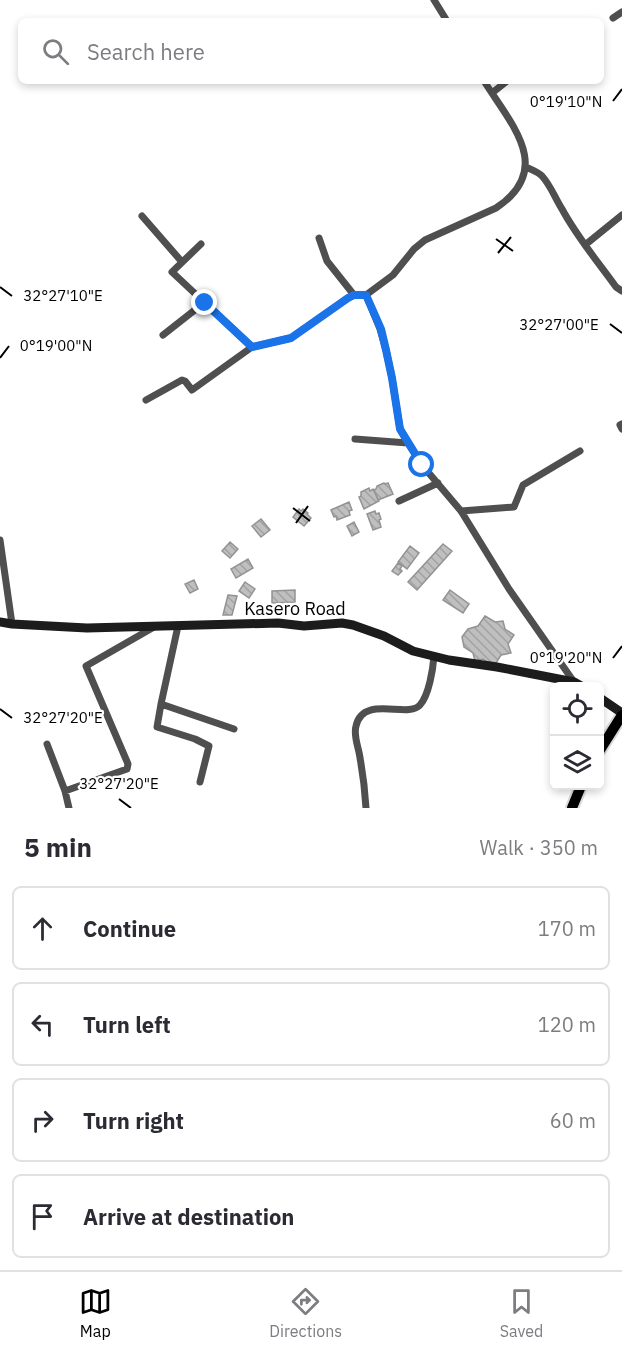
<!DOCTYPE html>
<html lang="en">
<head>
<meta charset="utf-8">
<style>
  :root { --surface:#fff; --page:#f2f2f3; --text:#2b2b33; --muted:#7c7c81; --line:#e1e1e2; --accent:#000 }
  body { margin:0; font-family:"IBM Plex Sans",sans-serif; background:var(--page); color:var(--text) }
  .controls { position:absolute; right:18px; bottom:18px; display:grid; overflow:hidden; border-radius:9px; box-shadow:0 3px 9px #0003 }
  .controls button { width:54px; height:54px; display:grid; place-items:center; padding:0; border:0; border-bottom:2px solid var(--line); background:var(--surface); color:var(--text); font:30px sans-serif }
  .stop { position:absolute; width:18px; height:18px; margin:-14px; border:4px solid #1a73e8; border-radius:50%; background:#fff }
  .stop.end { background:#1a73e8; border-color:#fff; box-shadow:0 2px 6px #0008 }
  .list { margin:0; padding:0; list-style:none }
  h2 { display:flex; justify-content:space-between; align-items:center; height:78px; margin:0; padding:0 24px; font-size:26px }
  h2 small { font-size:20px; font-weight:400; color:var(--muted) }
  .list li { display:grid; grid-template-columns:39px 1fr auto; gap:18px; align-items:center; box-sizing:border-box; height:84px; margin:0 12px 12px; padding:0 12px; border:2px solid var(--line); border-radius:9px }
  .list b { display:block; font-size:22px; white-space:nowrap }
  .list em { font-size:20px; font-style:normal; color:var(--muted) }
  .icon { flex:none; width:33px; height:33px; fill:none; stroke:currentColor; stroke-width:2; stroke-linecap:round; stroke-linejoin:round }
  .map { position:relative; flex:none; width:622px; height:808px; overflow:hidden }
  .search { position:absolute; background:var(--surface); box-shadow:0 3px 9px #0003; left:18px; right:18px; top:18px; height:66px; display:flex; align-items:center; gap:15px; box-sizing:border-box; padding:0 21px; border-radius:9px; color:var(--muted); font-size:22px }
  .sheet { height:462px; background:var(--surface) }
  nav { display:flex; justify-content:space-around; align-items:center; box-sizing:border-box; height:84px; border-top:2px solid var(--line); background:var(--surface); font-size:16px; color:var(--muted) }
  nav a { display:grid; justify-items:center; gap:3px }
  nav .on { color:var(--accent) }
  .map>svg:first-child { display:block }
  .building { fill:url(#building-back-hatch); stroke:#939393; stroke-width:1.5 }
  .lines { fill:none; stroke-linecap:round; stroke-linejoin:round }
  .primary-casing { stroke:#dbdbdb; stroke-width:14 }
  .street { stroke:#4f4f4f; stroke-width:7 }
  .secondary { stroke:#1c1c1c; stroke-width:9 }
  .primary { stroke:#000; stroke-width:10 }
  .route { stroke:#1a73e8; stroke-width:8 }
  .ticks { fill:none; stroke:#000; stroke-width:2 }
  .labels { text-anchor:middle; dominant-baseline:central; stroke-width:4.5; stroke-linejoin:round; paint-order:stroke }
  .street-label { font-size:18px; fill:#000; stroke:#fff }
  .ticks-label { font-size:15px; text-anchor:middle; fill:#000; stroke:#fff; stroke-width:4.5; stroke-linejoin:round; paint-order:stroke }
</style>
</head>
<body>
<div class="map">
<svg width="622" height="808" viewBox="0 0 622 808">
  <defs>
    <pattern id="building-back-hatch" width="6" height="6" patternUnits="userSpaceOnUse" patternTransform="scale(1.5)"><rect width="6" height="6" fill="#bfbfbf"/><path d="M-1 5l2 2M0 0l6 6M5-1l2 2" fill="none" stroke="#a2a2a2"/></pattern>
  </defs>
  <rect width="100%" height="100%" fill="#fff"/>
  <path class="building" d="M384 483 385 484 388 483 393 494 378 500 374 490 376 489 377 486Z
    M369 488 370 491 373 489 379 501 364 509 359 497 361 496V492Z
    M349 502 352 510 349 511 350 515 337 520 336 516 334 517 331 510Z
    M299 509 301 511 303 509 308 513 307 514 311 518 304 526 293 517Z
    M375 511 376 514 379 513 381 519 379 520 381 527 373 530 367 514Z
    M261 519 270 530 261 537 252 526Z
    M354 522 359 532 352 536 347 526Z
    M230 542 238 549 230 558 222 551Z
    M443 544 452 551 417 590 408 582Z
    M410 546 419 553 407 569 398 562Z
    M248 559 253 568 236 578 231 569Z
    M398 563 402 566 400 569 402 571 398 575 392 571Z
    M194 580 198 589 190 593 185 584Z
    M245 582 255 589 249 598 239 591Z
    M295 590V602L272 603V591Z
    M450 590 469 604 463 613 443 600Z
    M228 595 237 596 232 615H223Z
    M485 616 495 622 503 621 505 629 514 635 508 644 511 653 501 655 496 663 487 662 483 659 475 661 473 653 464 647 462 637 468 629 478 626Z"/>
  <g class="lines">
    <defs>
      <path id="primary" d="M600 750 622 715
        M572 808 581 786"/>
    </defs>
    <use href="#primary" class="primary-casing"/>
    <path class="street" d="M434 0 447 21
      M613 18 622 12
      M492 93 507 81
      M526 167C532 170 538 172 542 176 551 186 555 198 562 209 577 237 598 262 616 287L622 291
      M142 216 182 262
      M319 238 327 261 354 295
      M201 244 172 272 252 347
      M585 245 622 215
      M366 295 380 329 386 350 392 378 400 429 408 443 422 465 461 511 509 589 574 682
      M163 335 205 302
      M146 400 182 380 185 381 192 390 252 347 291 338 348 298 354 295H366L393 275 414 249 425 240 496 208C555 169 511 124 484 81
      M622 424 620 425 622 429
      M355 439 408 443
      M399 501 438 483
      M461 511 514 507 523 485 580 451
      M0 540 12 624
      M178 626 161 704 234 729
      M161 704 157 727 195 739 209 746 200 782
      M47 744 65 791 69 808
      M65 791 127 769 128 764 86 666 154 627
      M366 808C365 791 363 774 360 758 359 748 353 736 356 726 363 694 408 719 420 705 429 695 433 669 434 656"/>
    <path class="secondary" d="M0 622 12 624 87 628 278 623 304 626 342 623 353 625 384 636 413 651 449 660 497 667 574 682 581 686
      M600 698 622 713"/>
    <use href="#primary" class="primary"/>
  </g>
  <g class="lines">
    <path class="route" d="M205 303 252 347 291 338 348 298 354 295H366L381 329 386 350 392 378 400 429 422 465"/>
  </g>
  <path class="ticks" d="M613 101 622 89M496 239 513 251M498 253 511 237M0 287 12 296M610 324 622 333M0 358 9 346M293 508 310 521M296 523 308 506M613 658 622 646M0 709 12 718M119 799 131 808"/>
  <g class="labels">
    <g class="street-label">
      <text x="295" y="608">Kasero Road</text>
    </g>
  </g>
  <g class="ticks-label">
    <text x="566" y="107">0°19'10"N</text>
    <text x="63" y="301">32°27'10"E</text>
    <text x="559" y="330">32°27'00"E</text>
    <text x="56" y="351">0°19'00"N</text>
    <text x="566" y="663">0°19'20"N</text>
    <text x="63" y="723">32°27'20"E</text>
    <text x="119" y="789">32°27'20"E</text>
  </g>
</svg>
<div class="controls">
<button><svg class="icon" aria-label="locate" viewBox="0 0 24 24"><circle cx="12" cy="12" r="6"/><path d="M12 2v4M12 18v4M2 12h4M18 12h4"/></svg></button>
<button><svg class="icon" aria-label="layers" viewBox="0 0 24 24"><path d="M12 4l9 5-9 5-9-5zM3 14l9 5 9-5"/></svg></button>
</div>
<div class="stop" style="left:422px;top:465px"></div>
<div class="stop end" style="left:205px;top:303px"></div>
<div class="search"><svg class="icon" aria-label="search" viewBox="0 0 24 24"><circle cx="10" cy="10" r="6"/><path d="M15 15l6 6"/></svg>Search here</div>
</div>
<section class="sheet">
<h2>5 min<small>Walk · 350 m</small></h2>
<ul class="list">
<li><svg class="icon" aria-label="ahead" viewBox="0 0 24 24"><path d="M12 20V5M6 11l6-6 6 6"/></svg><div><b>Continue</b></div><em>170 m</em></li>
<li><svg class="icon" aria-label="left" viewBox="0 0 24 24"><path d="M17 20v-9H6M10 6l-5 5 5 5"/></svg><div><b>Turn left</b></div><em>120 m</em></li>
<li><svg class="icon" aria-label="right" viewBox="0 0 24 24"><path d="M7 20v-9h11M14 6l5 5-5 5"/></svg><div><b>Turn right</b></div><em>60 m</em></li>
<li><svg class="icon" aria-label="arrive" viewBox="0 0 24 24"><path d="M6 21V4h12l-3 4 3 4H6"/></svg><div><b>Arrive at destination</b></div></li>
</ul>
</section>
<nav>
<a class="on"><svg class="icon" aria-label="map" viewBox="0 0 24 24"><path d="M3 6l6-2 6 2 6-2v14l-6 2-6-2-6 2zM9 4v14M15 6v14"/></svg>Map</a>
<a><svg class="icon" aria-label="directions" viewBox="0 0 24 24"><path d="M12 3l9 9-9 9-9-9zM9 14v-3h6M13 9l2 2-2 2"/></svg>Directions</a>
<a><svg class="icon" aria-label="saved" viewBox="0 0 24 24"><path d="M7 4h10v16l-5-4-5 4z"/></svg>Saved</a>
</nav>
</body>
</html>
